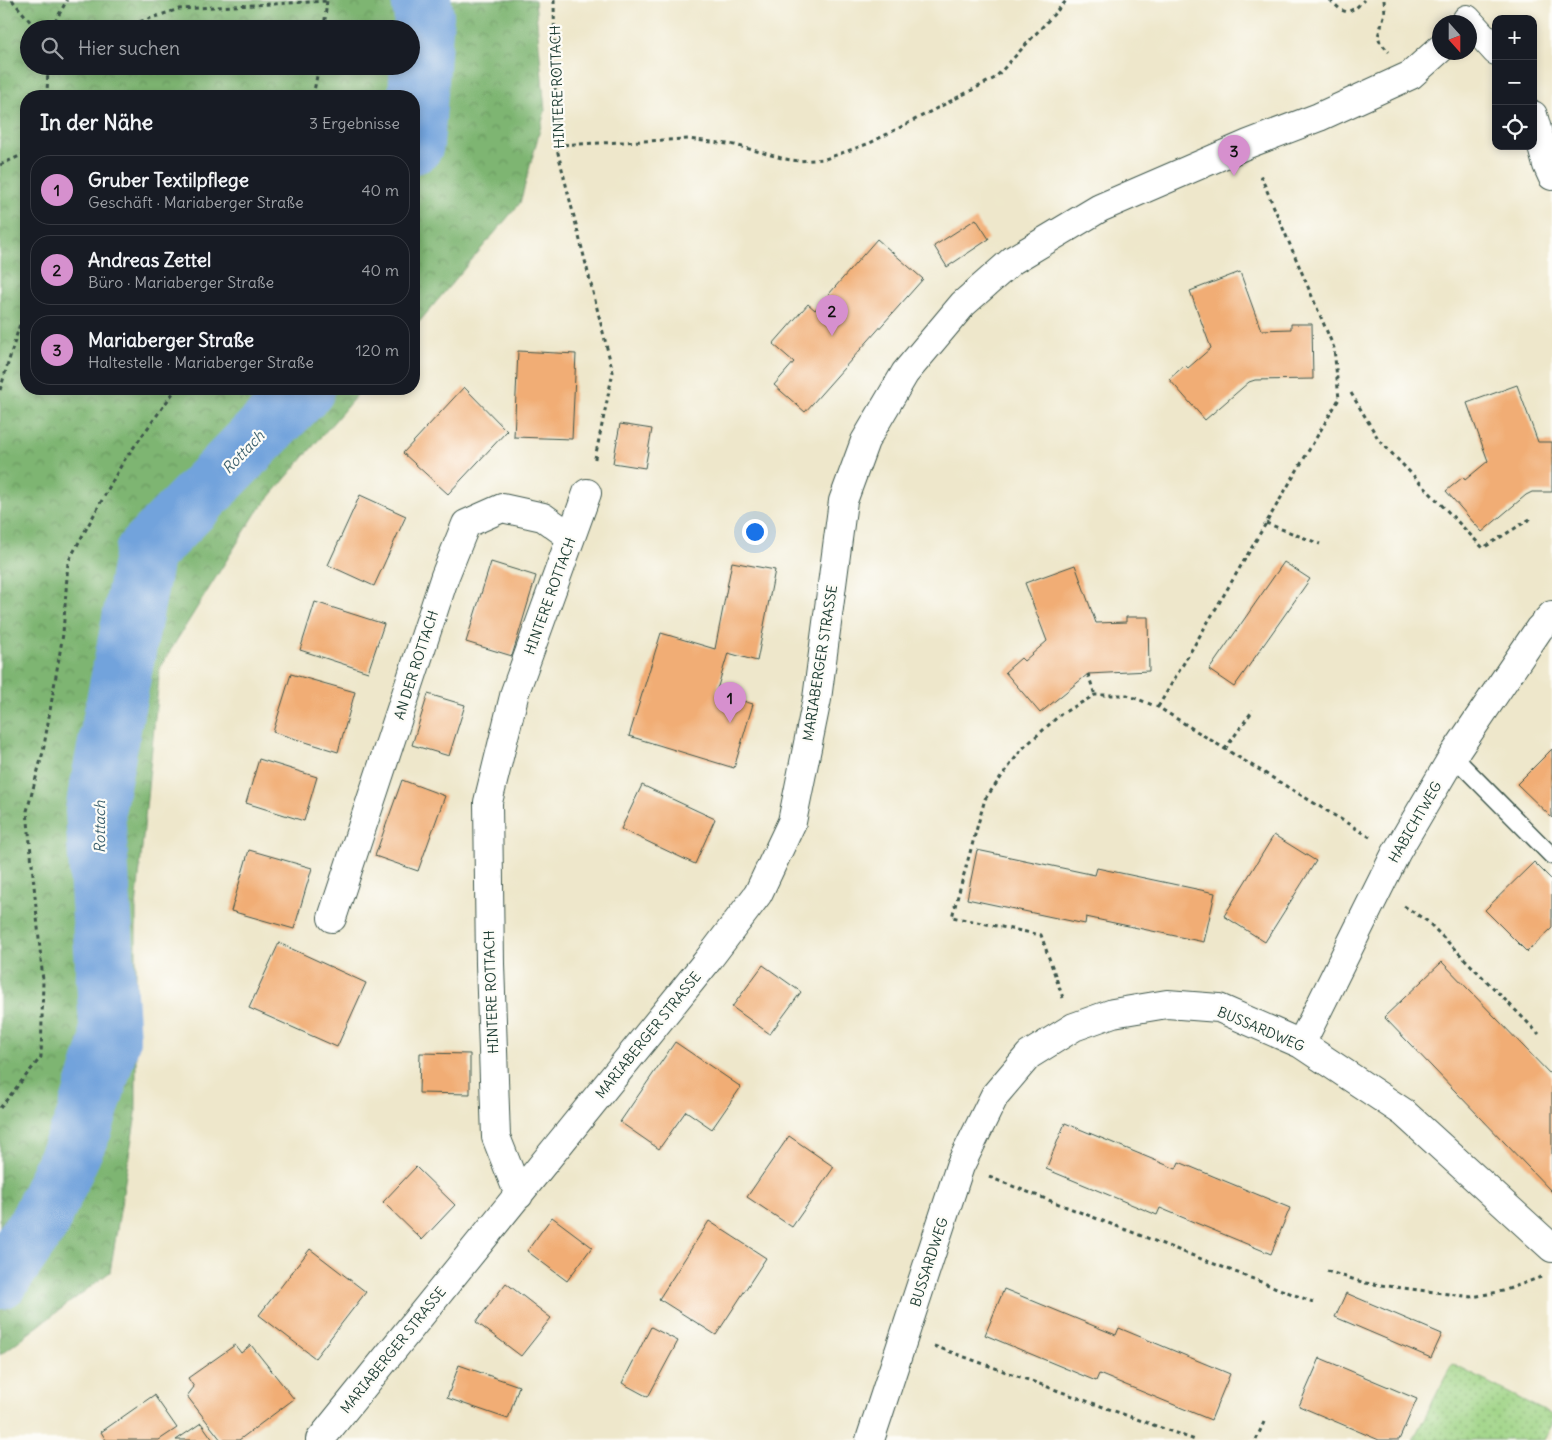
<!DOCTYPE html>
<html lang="de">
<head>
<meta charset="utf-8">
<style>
  :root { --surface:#171b24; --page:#242831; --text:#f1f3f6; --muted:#9ea1a6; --line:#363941; --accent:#d690ce }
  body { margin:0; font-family:Delius,sans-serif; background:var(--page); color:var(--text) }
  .controls { position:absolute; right:15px; top:15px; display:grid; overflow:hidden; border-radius:10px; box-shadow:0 2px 8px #0003 }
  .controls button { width:45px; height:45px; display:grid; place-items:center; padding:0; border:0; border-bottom:1px solid var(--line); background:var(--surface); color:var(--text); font:25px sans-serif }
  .compass { position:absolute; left:1432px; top:15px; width:45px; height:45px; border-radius:50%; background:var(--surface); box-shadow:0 2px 8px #0003; rotate:159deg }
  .you { position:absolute; left:754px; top:531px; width:18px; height:18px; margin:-12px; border:4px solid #fff; border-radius:50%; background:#1a73e8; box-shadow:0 0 0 8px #1a73e833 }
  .badge { display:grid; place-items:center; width:32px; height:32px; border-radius:50%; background:var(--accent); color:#111; font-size:16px; font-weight:700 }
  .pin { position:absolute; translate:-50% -41px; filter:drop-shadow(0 1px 2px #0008) }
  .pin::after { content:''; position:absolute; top:26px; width:18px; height:15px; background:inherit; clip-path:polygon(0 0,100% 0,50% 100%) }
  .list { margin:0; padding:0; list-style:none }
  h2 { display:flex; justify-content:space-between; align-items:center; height:65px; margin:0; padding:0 20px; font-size:21px }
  h2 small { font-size:16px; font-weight:400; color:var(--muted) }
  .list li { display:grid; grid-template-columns:32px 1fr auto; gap:15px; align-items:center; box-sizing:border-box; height:70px; margin:0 10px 10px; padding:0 10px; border:1px solid var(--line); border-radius:20px }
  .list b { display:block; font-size:19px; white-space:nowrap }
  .list p { margin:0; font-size:16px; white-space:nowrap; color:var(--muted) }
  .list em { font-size:16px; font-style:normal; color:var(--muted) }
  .icon { flex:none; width:28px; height:28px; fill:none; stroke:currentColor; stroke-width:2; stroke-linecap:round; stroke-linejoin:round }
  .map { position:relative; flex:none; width:1552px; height:1440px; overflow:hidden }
  .search { position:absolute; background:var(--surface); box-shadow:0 2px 8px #0003; left:20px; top:20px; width:400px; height:55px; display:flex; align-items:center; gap:12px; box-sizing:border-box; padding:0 18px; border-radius:28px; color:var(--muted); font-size:19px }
  .panel { position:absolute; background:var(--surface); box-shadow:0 2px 8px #0003; left:20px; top:90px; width:400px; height:305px; border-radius:20px }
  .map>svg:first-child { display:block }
  .forest { fill:url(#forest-crowns); stroke:#4e7953; fill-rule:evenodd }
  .park { fill:url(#park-dots); stroke:#5e885c }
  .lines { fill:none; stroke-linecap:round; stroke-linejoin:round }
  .river { stroke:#72a3dc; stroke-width:60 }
  .building { fill:#f1ad74 }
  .lane-casing { stroke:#3e564b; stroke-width:19 }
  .street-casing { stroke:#3e564b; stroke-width:30 }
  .path { stroke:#3e564b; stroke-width:3; stroke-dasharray:4 4; stroke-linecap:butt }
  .lane { stroke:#fff; stroke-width:16 }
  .street { stroke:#fff; stroke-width:28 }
  .labels { text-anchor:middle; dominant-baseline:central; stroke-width:4.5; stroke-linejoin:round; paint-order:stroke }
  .street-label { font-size:14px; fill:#1f3d34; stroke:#fdfcf7 }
  .water-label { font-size:15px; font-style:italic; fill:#3c616f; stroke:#fdfcf7 }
</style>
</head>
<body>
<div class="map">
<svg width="1552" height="1440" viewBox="0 0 1552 1440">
  <defs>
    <pattern id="forest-crowns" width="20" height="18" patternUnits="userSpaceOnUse" patternTransform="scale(1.25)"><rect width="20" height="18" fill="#7eb572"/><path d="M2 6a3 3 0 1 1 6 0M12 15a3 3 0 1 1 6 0" fill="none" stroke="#67945e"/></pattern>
    <pattern id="park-dots" width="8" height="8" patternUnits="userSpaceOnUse" patternTransform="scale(1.25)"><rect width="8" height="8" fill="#9ed384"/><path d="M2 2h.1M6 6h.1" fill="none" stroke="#80ac6d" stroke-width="1.8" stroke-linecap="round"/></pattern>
  </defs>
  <rect width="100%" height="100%" fill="#fdfcf7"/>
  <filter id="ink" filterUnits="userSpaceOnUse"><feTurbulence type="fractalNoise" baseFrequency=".02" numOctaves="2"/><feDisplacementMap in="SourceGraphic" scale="10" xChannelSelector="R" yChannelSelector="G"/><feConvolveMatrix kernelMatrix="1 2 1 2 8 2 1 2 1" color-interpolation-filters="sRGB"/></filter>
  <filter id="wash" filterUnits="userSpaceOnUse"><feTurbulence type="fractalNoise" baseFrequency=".0096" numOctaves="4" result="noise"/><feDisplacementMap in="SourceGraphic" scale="20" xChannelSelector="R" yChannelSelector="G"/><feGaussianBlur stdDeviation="1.12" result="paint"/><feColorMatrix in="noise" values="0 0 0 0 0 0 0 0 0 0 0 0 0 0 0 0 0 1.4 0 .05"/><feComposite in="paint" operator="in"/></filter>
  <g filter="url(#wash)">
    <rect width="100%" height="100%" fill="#eee7cb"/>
    <path class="forest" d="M0 0H535L545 111 520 203 414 328V96H26V389H362L256 513 160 667 136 908V1114L110 1272 0 1355ZM29 29H411V66H29Z"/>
    <path class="park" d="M1452 1364 1552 1415V1425L1544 1440H1413Z"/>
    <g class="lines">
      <path class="river" d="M414 144 424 16 421 0
        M0 1279 40 1221 84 1124 110 1040 95 811 145 552 305 389"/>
    </g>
    <g id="blocks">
      <path class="building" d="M976 219 989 239 947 267 934 246Z
        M877 239 923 279 805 412 774 385 794 362 773 344 808 304 815 310Z
        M1240 272 1261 330 1291 329V324H1312L1313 379 1255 380 1249 382 1205 420 1169 379 1185 365 1188 368 1211 348 1190 291Z
        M518 351 576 354 572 439 514 437Z
        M1517 385 1538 442H1552V492H1532L1526 495 1482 532 1446 491 1463 477 1465 480 1488 461 1467 403Z
        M464 387 507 431 448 494 403 453Z
        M620 424 652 429 645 468 613 463Z
        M360 495 406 516 374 586 328 565Z
        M491 562 536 576 512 656 466 642Z
        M732 562 775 570 757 661 728 653 716 693 753 704 734 768 629 736 661 633 715 649Z
        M1284 562 1310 579 1234 687 1209 670Z
        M1075 565 1096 623 1126 622V617H1148L1149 671 1088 674 1040 713 1005 672 1021 658 1024 661 1047 641 1025 583Z
        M315 602 384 624 368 672 300 650Z
        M291 674 355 692 338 752 273 732Z
        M428 694 465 705 449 756 412 745Z
        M1552 749V818L1517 784Z
        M259 759 317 777 304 821 246 803Z
        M402 780 445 796 418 871 375 856Z
        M642 785 715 819 695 864 621 829Z
        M1274 835 1316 861 1265 942 1224 916Z
        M249 850 312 868 294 929 231 911Z
        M977 850 1095 875 1097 868 1215 893 1204 942 1086 917 1085 924 967 899Z
        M1534 862 1552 880V928L1527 952 1485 910Z
        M279 943 366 983 337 1047 249 1008Z
        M1442 962 1552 1076V1192L1384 1017Z
        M763 965 801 992 770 1034 732 1007Z
        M675 1042 741 1087 712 1129 686 1111 659 1149 620 1122Z
        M420 1053 470 1054V1094L419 1093Z
        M1065 1123 1176 1169 1179 1162 1290 1208 1271 1254 1160 1208 1157 1215 1046 1169Z
        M789 1136 834 1167 792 1227 747 1197Z
        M416 1167 455 1205 422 1240 383 1202Z
        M552 1217 592 1247 567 1281 527 1251Z
        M709 1221 766 1258 716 1335 659 1299Z
        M310 1249 366 1292 315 1358 259 1315Z
        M506 1283 551 1318 521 1356 476 1322Z
        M1004 1289 1116 1335 1119 1328 1230 1374 1211 1420 1099 1374 1096 1381 985 1335Z
        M1346 1293 1442 1334 1431 1358 1335 1317Z
        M651 1327 678 1341 648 1397 622 1383Z
        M235 1345 241 1353 251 1345 294 1399 239 1440H221L187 1396 194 1387 188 1378Z
        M1320 1358 1417 1399 1399 1440H1379L1299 1406Z
        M459 1365 519 1386 508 1419 447 1398Z
        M154 1395 177 1428 159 1440H106L101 1432Z
        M201 1423 213 1440H176Z"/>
    </g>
  </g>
  <g filter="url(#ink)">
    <use href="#blocks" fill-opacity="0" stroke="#3e564b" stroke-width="1"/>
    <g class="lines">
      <defs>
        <path id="lane" d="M1453 756 1552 856"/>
        <path id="street" d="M1467 19 1496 51
          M1533 115 1547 165 1552 176
          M332 918 445 576 466 524 502 508 543 517 571 537
          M1301 1044 1396 853 1453 756 1539 629 1552 615
          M519 1195 496 1137 490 964 488 802 515 692 587 493
          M320 1440 708 960 758 894 792 822 817 699 843 501 865 441 905 373 963 304 1013 260 1100 208 1248 144 1319 117 1411 75 1440 49
          M870 1440 960 1166 995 1095 1029 1055 1074 1027 1113 1013 1167 1004 1219 1008 1301 1044 1403 1112 1552 1248"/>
      </defs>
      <use href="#lane" class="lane-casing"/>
      <use href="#street" class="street-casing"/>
      <path class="path" d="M12 0 33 25 40 29
        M554 0 556 145 613 372 594 463
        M1330 0 1341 10 1347 12 1356 8 1364 0
        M1384 0 1385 13 1378 36 1380 42 1389 52
        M51 29 67 0
        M117 29 179 9 327 1
        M324 29 327 0
        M47 96 48 66
        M313 96 319 66
        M556 145 688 139 735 145 785 159 799 161 825 159 870 143 995 78 1067 0
        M0 165 26 153
        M0 390 26 304
        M1351 393 1379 440 1483 548 1530 519
        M1266 523 1320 544
        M1088 674 1095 695
        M1158 707 1339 399 1334 348 1259 172
        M1225 749 1253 710
        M1404 906 1427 921 1539 1034
        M1063 998 1041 935 952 917 985 799 1022 749 1061 714 1095 695H1127L1158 707 1225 749 1370 837
        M0 1108 41 1057 43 981 27 811 43 752 63 634 68 562 123 462 176 389
        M989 1177 1313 1302
        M1327 1271 1365 1283 1472 1297 1503 1291 1541 1277
        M934 1346 1195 1440
        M1256 1440 1264 1422"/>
      <use href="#lane" class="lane"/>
      <use href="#street" class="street"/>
    </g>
  </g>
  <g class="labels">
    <g class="street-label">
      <text transform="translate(557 87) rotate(-92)">HINTERE ROTTACH</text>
      <text transform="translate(550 596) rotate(-70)">HINTERE ROTTACH</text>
      <text transform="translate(820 663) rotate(-81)">MARIABERGER STRASSE</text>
      <text transform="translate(416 665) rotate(-72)">AN DER ROTTACH</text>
      <text transform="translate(1415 822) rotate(-60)">HABICHTWEG</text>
      <text transform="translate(491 992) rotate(-92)">HINTERE ROTTACH</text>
      <text transform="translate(1261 1029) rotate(23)">BUSSARDWEG</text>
      <text transform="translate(648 1035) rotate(-51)">MARIABERGER STRASSE</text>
      <text transform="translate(929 1262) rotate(-72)">BUSSARDWEG</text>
      <text transform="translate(393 1350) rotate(-51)">MARIABERGER STRASSE</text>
    </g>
    <g class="water-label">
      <text transform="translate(243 452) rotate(-46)">Rottach</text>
      <text transform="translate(99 827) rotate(-90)">Rottach</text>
    </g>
  </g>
</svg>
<div class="controls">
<button>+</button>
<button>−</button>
<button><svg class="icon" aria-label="locate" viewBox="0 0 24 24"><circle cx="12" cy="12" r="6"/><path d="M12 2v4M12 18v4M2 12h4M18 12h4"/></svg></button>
</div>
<svg class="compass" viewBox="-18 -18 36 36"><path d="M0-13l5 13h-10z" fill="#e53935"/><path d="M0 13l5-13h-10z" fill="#9ea1a6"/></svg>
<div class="you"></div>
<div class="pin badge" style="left:730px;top:723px">1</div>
<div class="pin badge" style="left:832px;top:336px">2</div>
<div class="pin badge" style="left:1234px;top:176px">3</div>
<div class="search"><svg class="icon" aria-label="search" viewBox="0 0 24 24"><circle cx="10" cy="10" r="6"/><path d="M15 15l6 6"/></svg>Hier suchen</div>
<section class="panel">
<h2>In der Nähe<small>3 Ergebnisse</small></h2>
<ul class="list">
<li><span class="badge">1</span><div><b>Gruber Textilpflege</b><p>Geschäft · Mariaberger Straße</p></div><em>40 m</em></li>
<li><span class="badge">2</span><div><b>Andreas Zettel</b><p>Büro · Mariaberger Straße</p></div><em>40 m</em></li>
<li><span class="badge">3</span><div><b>Mariaberger Straße</b><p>Haltestelle · Mariaberger Straße</p></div><em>120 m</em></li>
</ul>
</section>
</div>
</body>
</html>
